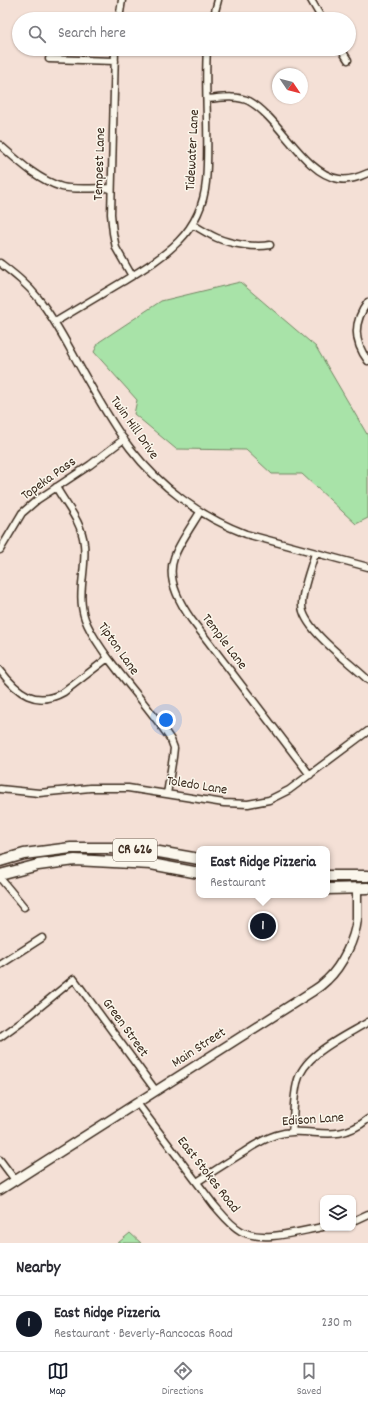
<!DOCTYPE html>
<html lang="en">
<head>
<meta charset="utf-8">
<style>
  :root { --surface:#fff; --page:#f2f2f3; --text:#2b2b33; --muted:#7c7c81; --line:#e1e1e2; --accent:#111827 }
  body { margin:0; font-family:Dekko,sans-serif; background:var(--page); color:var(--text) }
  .controls { position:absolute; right:12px; bottom:12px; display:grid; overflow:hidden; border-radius:8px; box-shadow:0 1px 3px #0004 }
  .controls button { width:36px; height:36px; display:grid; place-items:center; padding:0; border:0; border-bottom:1px solid var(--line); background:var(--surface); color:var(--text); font:20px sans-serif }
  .compass { position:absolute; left:272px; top:68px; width:36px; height:36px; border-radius:50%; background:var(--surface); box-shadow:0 1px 3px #0004; rotate:125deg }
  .you { position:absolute; left:166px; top:720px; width:14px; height:14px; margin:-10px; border:3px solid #fff; border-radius:50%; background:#1a73e8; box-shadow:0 0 0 6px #1a73e833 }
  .badge { display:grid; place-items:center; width:26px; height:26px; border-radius:50%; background:var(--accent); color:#fff; font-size:13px; font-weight:700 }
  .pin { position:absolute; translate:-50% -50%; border:2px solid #fff; box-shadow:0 1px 4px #0006 }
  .popup { position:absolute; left:196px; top:846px; width:134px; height:52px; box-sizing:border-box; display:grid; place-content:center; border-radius:8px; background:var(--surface); filter:drop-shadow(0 1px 3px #0005); font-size:13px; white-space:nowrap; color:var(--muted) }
  .popup b { font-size:15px; color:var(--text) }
  .popup::after { content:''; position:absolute; left:50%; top:100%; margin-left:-8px; border:8px solid transparent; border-top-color:var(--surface) }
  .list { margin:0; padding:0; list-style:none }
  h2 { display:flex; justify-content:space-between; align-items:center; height:52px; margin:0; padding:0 16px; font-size:17px }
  h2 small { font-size:13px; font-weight:400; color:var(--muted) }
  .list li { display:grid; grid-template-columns:26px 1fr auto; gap:12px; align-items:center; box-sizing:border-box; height:56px; padding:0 16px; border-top:1px solid var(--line) }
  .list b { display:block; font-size:15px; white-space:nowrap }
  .list p { margin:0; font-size:13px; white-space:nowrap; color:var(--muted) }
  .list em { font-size:13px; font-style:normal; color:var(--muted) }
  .icon { flex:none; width:22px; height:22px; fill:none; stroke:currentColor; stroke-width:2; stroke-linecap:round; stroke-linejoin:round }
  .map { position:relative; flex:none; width:368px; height:1243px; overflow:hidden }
  .search { position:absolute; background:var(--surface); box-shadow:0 1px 3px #0004; left:12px; right:12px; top:12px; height:44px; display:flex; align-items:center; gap:10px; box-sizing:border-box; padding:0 14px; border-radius:22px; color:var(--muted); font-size:15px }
  .sheet { height:108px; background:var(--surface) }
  nav { display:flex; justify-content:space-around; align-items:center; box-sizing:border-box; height:56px; border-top:1px solid var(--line); background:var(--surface); font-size:11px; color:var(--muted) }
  nav a { display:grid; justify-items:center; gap:2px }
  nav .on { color:var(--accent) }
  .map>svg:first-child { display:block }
  .green { fill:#a8e3a8; stroke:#728663 }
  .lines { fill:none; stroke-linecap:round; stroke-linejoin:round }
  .minor-casing { stroke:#3b2a1e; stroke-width:9 }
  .tertiary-casing { stroke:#3b2a1e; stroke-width:11 }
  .primary-casing { stroke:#3b2a1e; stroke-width:13 }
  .minor { stroke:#fbf7ec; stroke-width:6 }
  .tertiary { stroke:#fbf7ec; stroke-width:8 }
  .primary { stroke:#fbf7ec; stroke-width:10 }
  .labels { text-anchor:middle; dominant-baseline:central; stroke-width:3; stroke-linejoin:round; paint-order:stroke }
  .shield { fill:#fbf7ec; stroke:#75685c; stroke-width:1 }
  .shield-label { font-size:13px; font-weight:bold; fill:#3b2a1e }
  .street-label { font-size:14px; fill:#3b2a1e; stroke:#fbf7ec }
</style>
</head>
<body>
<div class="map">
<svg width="368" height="1243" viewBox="0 0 368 1243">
  <rect width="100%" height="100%" fill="#f4e0d6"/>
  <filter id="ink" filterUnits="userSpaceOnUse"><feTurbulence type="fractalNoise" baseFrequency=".025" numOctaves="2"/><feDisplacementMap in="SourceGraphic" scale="8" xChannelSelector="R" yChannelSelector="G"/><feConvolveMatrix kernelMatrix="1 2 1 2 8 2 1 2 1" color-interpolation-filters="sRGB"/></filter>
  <g filter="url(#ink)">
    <path class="green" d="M240 282 316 347 368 436V518L356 524 302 474H272L246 450 176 449 134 414 137 400 94 352 99 342 161 301Z
      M130 1233 141 1243H118Z"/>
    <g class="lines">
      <defs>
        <path id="minor" d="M311 0 322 19
          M119 19 122 0
          M213 19 218 0
          M115 49 111 214 113 233 116 248 132 276
          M341 49 348 60
          M49 59 115 61
          M207 99C220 98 237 95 249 101 280 118 304 174 339 179 349 181 359 177 368 173
          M0 145C18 161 38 180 62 187 73 190 98 188 111 188
          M192 224C200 229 208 234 217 238 231 244 255 248 270 245
          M0 263C14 274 27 284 38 298 58 323 72 354 88 381 101 404 115 428 130 448 160 487 201 517 246 534L368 567
          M368 302C353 322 353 341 368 361
          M55 322C77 309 100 295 122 282 163 257 201 235 206 182 210 138 204 93 207 49
          M56 487C66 505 82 522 84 544 87 569 76 594 85 619 90 633 98 643 106 655 127 684 151 710 171 740L174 748 173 757 167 794
          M200 512C193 524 178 545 174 558 166 579 179 602 191 619L310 775
          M0 550 22 513 37 500 90 465 124 439
          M315 553C311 568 302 589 302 605 302 629 351 663 368 680
          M0 670C17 693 36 708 64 692L108 658
          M0 789 39 793 90 788H128L224 803 248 804 269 800 289 790 368 731
          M0 878 24 907
          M0 965 42 938
          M0 1037 30 1015 74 979 156 1091
          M137 1103 214 1205C222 1214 230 1225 241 1231 263 1243 299 1231 323 1227
          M292 1132C294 1116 293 1099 297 1083 303 1054 345 1036 368 1022
          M0 1160 15 1180
          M197 1182C212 1172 228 1162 244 1152 254 1145 264 1139 276 1135 310 1124 334 1147 368 1119
          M353 1221 368 1214"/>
        <path id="tertiary" d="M0 1190 313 991C318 988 323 984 327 980 342 966 355 939 357 919 357 909 357 899 357 888"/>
        <path id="primary" d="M0 861 24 854 71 848H111L159 852 199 859
          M0 875 38 865 75 860 151 864 199 873
          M327 876H368
          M327 889 368 888"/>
      </defs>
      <use href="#minor" class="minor-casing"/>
      <use href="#tertiary" class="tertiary-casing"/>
      <use href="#primary" class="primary-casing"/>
      <use href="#minor" class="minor"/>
      <use href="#tertiary" class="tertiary"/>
      <use href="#primary" class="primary"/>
    </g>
  </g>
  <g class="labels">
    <rect class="shield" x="113" y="839" width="44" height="22" rx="3"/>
    <g class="shield-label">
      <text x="135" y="850">CR 626</text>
    </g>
    <g class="street-label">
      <text transform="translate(193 150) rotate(-87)">Tidewater Lane</text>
      <text transform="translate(100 164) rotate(-88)">Tempest Lane</text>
      <text transform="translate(134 428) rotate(55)">Twin Hill Drive</text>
      <text transform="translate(49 479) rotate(-36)">Topeka Pass</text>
      <text transform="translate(224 642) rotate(53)">Temple Lane</text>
      <text transform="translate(118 649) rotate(55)">Tipton Lane</text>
      <text transform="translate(197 786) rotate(9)">Toledo Lane</text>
      <text transform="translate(125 1028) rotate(54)">Green Street</text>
      <text transform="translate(199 1048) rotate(-33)">Main Street</text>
      <text transform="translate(313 1120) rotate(-4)">Edison Lane</text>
      <text transform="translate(208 1175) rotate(52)">East Stokes Road</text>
    </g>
  </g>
</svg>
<div class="controls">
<button><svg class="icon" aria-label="layers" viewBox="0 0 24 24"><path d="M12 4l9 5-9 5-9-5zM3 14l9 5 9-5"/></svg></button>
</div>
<svg class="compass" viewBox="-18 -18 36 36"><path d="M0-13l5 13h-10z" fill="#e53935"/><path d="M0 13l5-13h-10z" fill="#7c7c81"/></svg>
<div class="you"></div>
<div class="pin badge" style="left:263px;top:926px">1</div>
<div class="popup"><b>East Ridge Pizzeria</b>Restaurant</div>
<div class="search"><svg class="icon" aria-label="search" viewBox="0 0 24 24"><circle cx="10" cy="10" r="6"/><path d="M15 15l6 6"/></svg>Search here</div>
</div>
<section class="sheet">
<h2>Nearby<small></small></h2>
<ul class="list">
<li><span class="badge">1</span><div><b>East Ridge Pizzeria</b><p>Restaurant · Beverly-Rancocas Road</p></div><em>230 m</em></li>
</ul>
</section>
<nav>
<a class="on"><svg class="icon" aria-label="map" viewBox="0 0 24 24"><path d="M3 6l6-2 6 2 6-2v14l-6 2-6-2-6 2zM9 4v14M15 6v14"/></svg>Map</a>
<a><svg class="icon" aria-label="directions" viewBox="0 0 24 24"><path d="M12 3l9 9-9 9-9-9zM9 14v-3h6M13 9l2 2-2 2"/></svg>Directions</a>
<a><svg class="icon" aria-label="saved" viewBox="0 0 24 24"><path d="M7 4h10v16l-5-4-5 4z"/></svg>Saved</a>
</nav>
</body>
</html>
